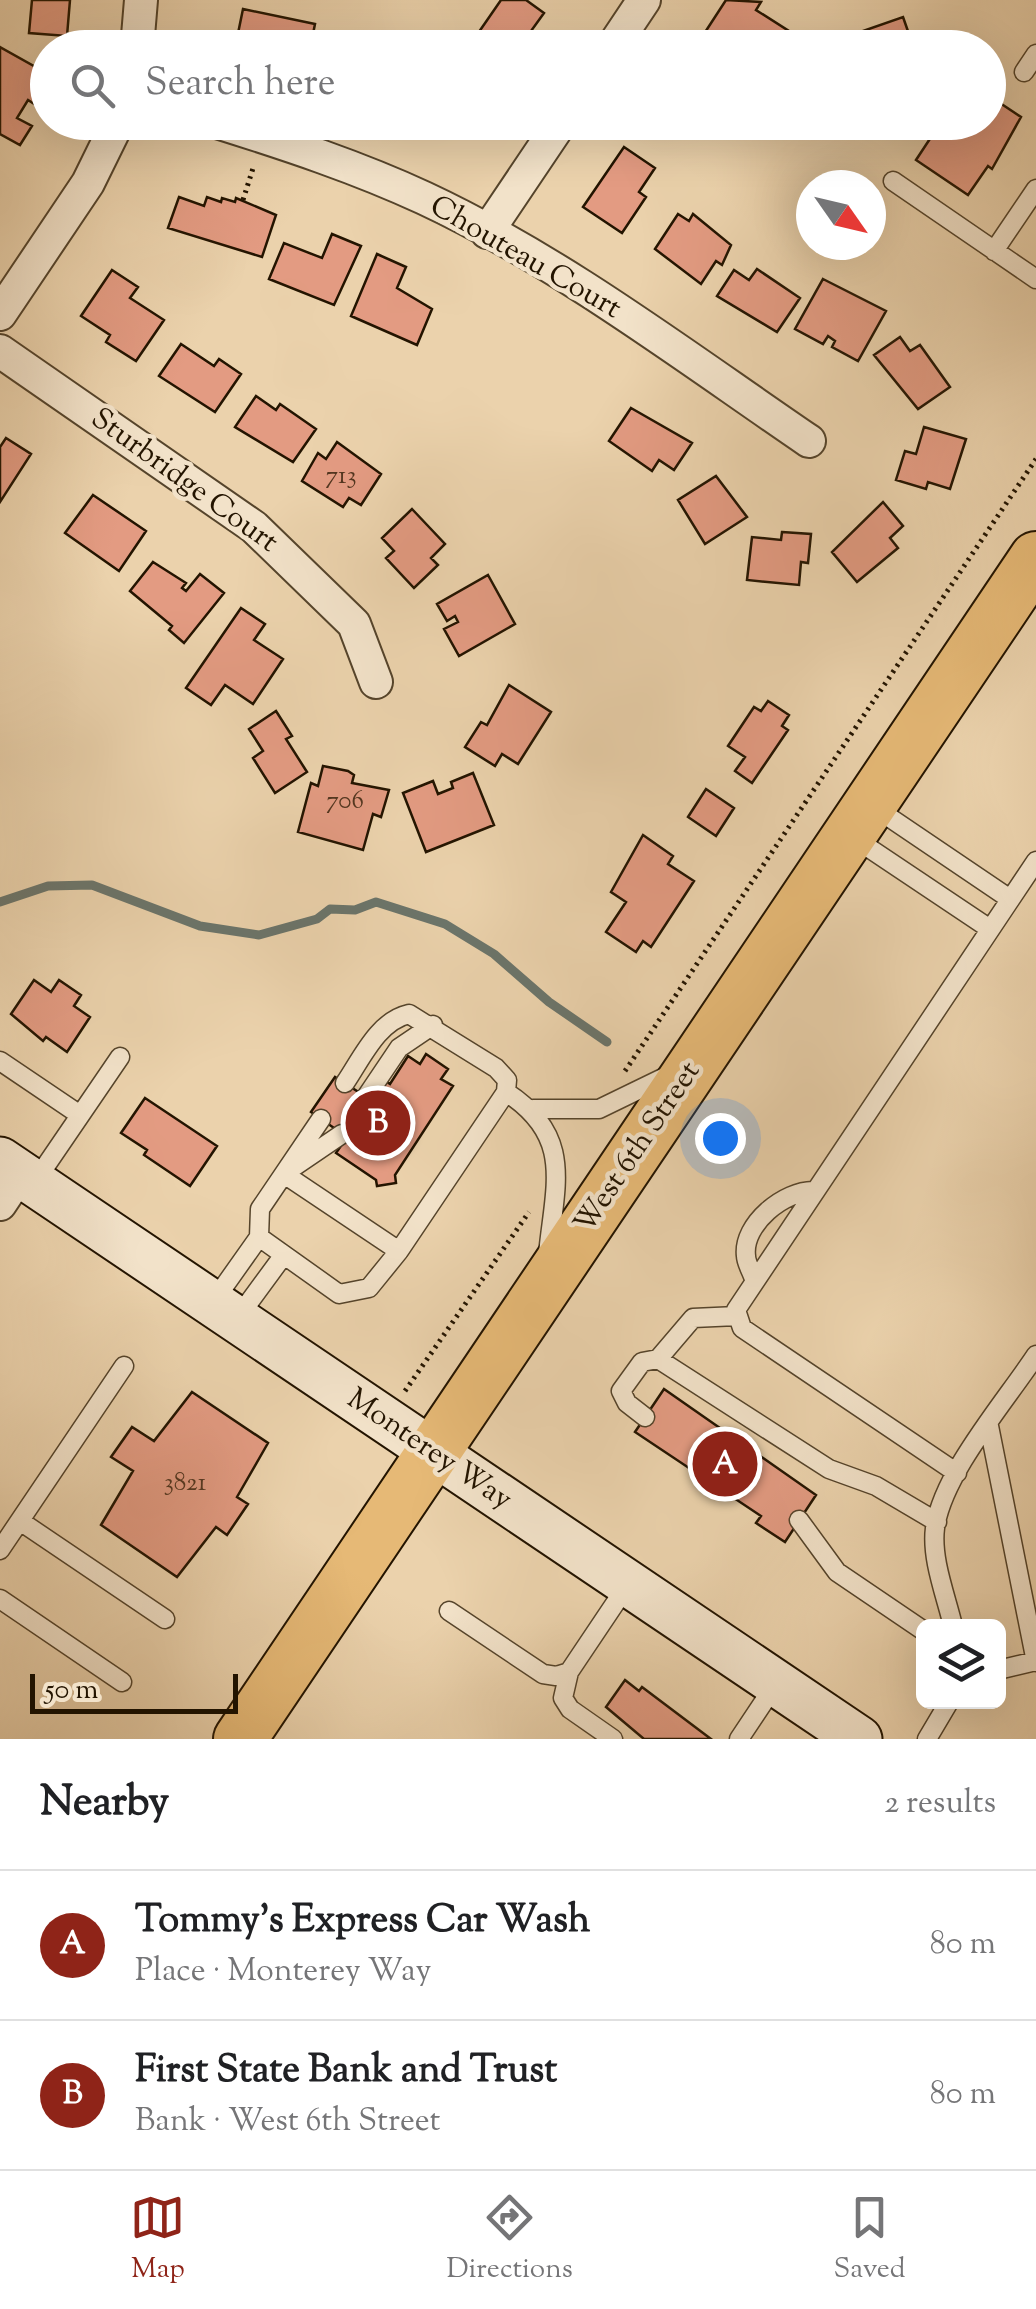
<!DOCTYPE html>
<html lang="en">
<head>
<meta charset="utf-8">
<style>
  :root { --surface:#fff; --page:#f6f6f6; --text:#202124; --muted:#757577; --line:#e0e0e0; --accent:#8f2418 }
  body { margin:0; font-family:"Sorts Mill Goudy",serif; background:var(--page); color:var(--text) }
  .controls { position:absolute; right:30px; bottom:30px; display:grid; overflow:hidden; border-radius:15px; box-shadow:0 10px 40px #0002 }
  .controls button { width:90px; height:90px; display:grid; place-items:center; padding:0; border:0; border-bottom:2px solid var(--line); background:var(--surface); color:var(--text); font:50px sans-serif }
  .compass { position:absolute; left:796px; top:170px; width:90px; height:90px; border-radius:50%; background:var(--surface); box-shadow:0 10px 40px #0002; rotate:124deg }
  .scale { position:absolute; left:30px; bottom:25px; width:208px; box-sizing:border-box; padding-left:10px; border:5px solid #231400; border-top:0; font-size:28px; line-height:35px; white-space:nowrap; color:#231400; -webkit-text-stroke:8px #f2e2c9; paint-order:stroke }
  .you { position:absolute; left:720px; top:1138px; width:35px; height:35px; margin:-25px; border:8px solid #fff; border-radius:50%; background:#1a73e8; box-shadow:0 0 0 15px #1a73e833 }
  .badge { display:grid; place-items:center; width:65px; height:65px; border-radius:50%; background:var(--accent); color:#fff; font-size:32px; font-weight:700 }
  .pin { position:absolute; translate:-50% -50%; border:5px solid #fff; box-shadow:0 2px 10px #0006 }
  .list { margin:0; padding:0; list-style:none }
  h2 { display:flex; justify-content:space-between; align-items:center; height:130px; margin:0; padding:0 40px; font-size:42px }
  h2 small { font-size:32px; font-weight:400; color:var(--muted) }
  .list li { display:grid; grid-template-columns:65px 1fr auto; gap:30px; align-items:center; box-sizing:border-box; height:150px; padding:0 40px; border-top:2px solid var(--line) }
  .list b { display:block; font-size:38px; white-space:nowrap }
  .list p { margin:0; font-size:32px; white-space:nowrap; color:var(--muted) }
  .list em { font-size:32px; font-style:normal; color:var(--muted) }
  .icon { flex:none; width:55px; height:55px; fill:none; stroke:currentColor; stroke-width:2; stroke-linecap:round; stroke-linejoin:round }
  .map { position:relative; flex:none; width:1036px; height:1739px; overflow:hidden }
  .search { position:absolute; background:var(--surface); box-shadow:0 10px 40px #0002; left:30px; right:30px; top:30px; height:110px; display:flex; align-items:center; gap:25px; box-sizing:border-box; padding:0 35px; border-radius:55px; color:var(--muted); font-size:38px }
  .sheet { height:430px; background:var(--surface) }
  nav { display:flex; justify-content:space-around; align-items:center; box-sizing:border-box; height:140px; border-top:2px solid var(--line); background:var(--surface); font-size:28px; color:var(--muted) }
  nav a { display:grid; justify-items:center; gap:5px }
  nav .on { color:var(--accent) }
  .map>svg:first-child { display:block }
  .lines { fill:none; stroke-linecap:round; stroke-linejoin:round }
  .stream { stroke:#6b756b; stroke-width:9 }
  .building { fill:#e39b82; stroke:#231400; stroke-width:2.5 }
  .lane-casing { stroke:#55442b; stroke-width:21 }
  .street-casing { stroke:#55442b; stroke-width:36 }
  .secondary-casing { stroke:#231400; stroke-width:49 }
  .primary-casing { stroke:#231400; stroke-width:56 }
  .path { stroke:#231400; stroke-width:5; stroke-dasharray:2.5 5; stroke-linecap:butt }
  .lane { stroke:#f2e2c9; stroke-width:18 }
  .street { stroke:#f2e2c9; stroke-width:32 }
  .secondary { stroke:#f2e2c9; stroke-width:45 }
  .primary { stroke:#e6b976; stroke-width:52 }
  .labels { text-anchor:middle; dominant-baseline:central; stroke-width:9; stroke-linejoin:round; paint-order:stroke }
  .number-label { font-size:25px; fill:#533620 }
  .street-label { font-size:30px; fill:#231400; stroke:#f2e2c9 }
</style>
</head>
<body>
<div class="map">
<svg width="1036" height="1739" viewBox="0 0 1036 1739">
  <rect width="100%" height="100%" fill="#ebd2ac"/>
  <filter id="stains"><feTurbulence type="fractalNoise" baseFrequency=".002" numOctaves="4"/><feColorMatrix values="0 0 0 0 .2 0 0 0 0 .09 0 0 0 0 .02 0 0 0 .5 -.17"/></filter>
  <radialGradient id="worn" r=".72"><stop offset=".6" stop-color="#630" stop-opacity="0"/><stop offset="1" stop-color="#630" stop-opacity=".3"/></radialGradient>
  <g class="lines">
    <path class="stream" d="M0 902 48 886 92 885 200 926 259 935 317 919 330 909 355 910 376 902 445 924 494 954 549 1002 607 1042"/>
  </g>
  <path class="building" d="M32 0H70L67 36 29 33Z
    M501 0H526L544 13 531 31 525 45 529 48H481L472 42Z
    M726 0 761 2 756 10 792 33 783 48H711L700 40Z
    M243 9 315 24 312 39 326 41 324 48H235Z
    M903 17 910 37 890 48H836L862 38 860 32Z
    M0 47 48 74V99L42 109 28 100 17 118 32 126 20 145 0 134Z
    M988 95 1021 117 992 169 988 166 968 195 916 160 941 122H988Z
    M624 147 655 168 639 192 646 197 622 233 583 207Z
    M179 197 204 206 207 197 221 202 222 198 235 202 236 198 276 215 262 257 168 228Z
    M678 214 689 221 693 214 731 245 722 265 716 261 701 284 655 249Z
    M332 234 361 246 334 305 269 279 284 243 322 258Z
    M377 254 406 267 397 288 432 309 417 345 351 316Z
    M757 269 800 298 777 332 717 296 734 270 749 280Z
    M112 270 138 287 130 298 164 320 136 361 106 342 110 335 81 316Z
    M823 279 886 311 858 361 832 347 835 341 828 336 823 344 795 329Z
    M900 337 910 351 920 345 950 387 918 409 874 355Z
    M181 344 214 366 219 359 241 374 215 412 159 376Z
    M256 396 276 410 280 404 316 429 293 462 235 427Z
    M631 408 692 443 674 470 659 460 652 471 609 441Z
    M924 427 966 439 950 489 928 482 926 489 896 480 905 451 916 454Z
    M6 438 31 454 0 502V447Z
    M337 442 381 474 361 505 349 498 343 507 302 481 318 453 326 459Z
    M716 476 747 517 705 544 678 500Z
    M93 495 146 531 119 571 65 533Z
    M883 502 903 526 890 538 898 548 857 582 832 552Z
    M412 509 445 544 431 558 438 565 414 588 386 558 394 551 382 538Z
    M782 532 811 534 808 563 801 562 799 585 747 580 752 537 781 540Z
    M153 562 186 583 182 588 186 591 200 574 224 593 184 643 169 630 172 626 130 591Z
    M488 575 515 624 459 656 444 629 458 622 455 616 447 621 437 604Z
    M241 608 265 624 254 640 283 659 253 704 225 685 211 705 186 688Z
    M509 685 551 712 518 764 502 754 495 766 465 747 481 722 487 725Z
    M768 701 789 715 782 726 788 730 752 783 735 771 745 757 728 746 754 707 761 711Z
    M276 711 292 736 286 739 307 772 275 793 253 758 263 751 249 729Z
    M323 766 348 771 354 775 352 783 389 790 381 817 373 814 363 850 298 832 311 783 318 786Z
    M473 773 494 825 426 852 403 793 433 781 438 794 453 788 451 782Z
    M706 789 734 808 716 836 688 817Z
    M643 835 673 856 668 864 694 881 651 947 643 941 636 952 606 932 626 902 611 892Z
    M34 980 51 992 59 980 81 995 74 1006 90 1017 67 1052 46 1037 43 1041 11 1014Z
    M426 1054 448 1069 441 1079 453 1086 395 1175 396 1183 377 1186 376 1180 336 1153 347 1137 311 1112 335 1077 371 1100 384 1080 390 1084 408 1056 420 1064Z
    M145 1098 217 1146 190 1186 144 1155 147 1150 121 1133Z
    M664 1389 816 1495 785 1542 756 1523 761 1516 635 1432Z
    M192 1392 268 1443 237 1497 248 1504 227 1535 216 1527 177 1577 101 1525 133 1471 111 1457 132 1427 154 1441Z
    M625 1680 639 1691 642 1687 711 1739H644L606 1707Z"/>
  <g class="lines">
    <defs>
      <path id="lane" d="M1024 72 1036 54
        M893 181 1036 279
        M994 251 1036 189
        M874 807 1010 899
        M854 838 990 929
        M0 1061 80 1115
        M345 1083C362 1058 378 1021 409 1014L496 1068 507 1080 506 1092
        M366 1097 399 1048 433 1025
        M533 1109H599L669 1075
        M321 1119 260 1209 259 1237 339 1294 369 1288 399 1251
        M292 1168 342 1134
        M284 1174 399 1251 506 1092C574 1136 555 1184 548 1254
        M34 1183 120 1057
        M754 1279C752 1272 746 1263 746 1256 742 1224 785 1190 814 1191
        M213 1302 259 1237
        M236 1320 283 1256
        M658 1359 693 1318 737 1316
        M645 1417 627 1403 621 1391 642 1362 658 1359 829 1469 876 1486 937 1522
        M989 1426 1036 1662
        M957 1473 742 1328 736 1310 1036 861
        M799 1520 837 1572 924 1631
        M20 1521 165 1619
        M0 1550 124 1366
        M0 1599 122 1682
        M449 1611 543 1674 556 1676 569 1672 628 1584
        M953 1626C946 1596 931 1559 935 1528 943 1473 1005 1402 1036 1355
        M998 1670 1036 1661
        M569 1672 563 1698 570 1709 613 1739
        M739 1739 775 1685
        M927 1739 949 1702"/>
      <path id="street" d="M137 48 141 0
        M612 48 644 0
        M217 122C287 144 357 167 424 198 561 262 684 356 809 441
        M487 232 561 122
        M0 314 88 183 118 122
        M0 351 254 527 354 624 376 682
        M0 1204 20 1174"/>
      <path id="secondary" d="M0 1160 859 1739"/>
      <path id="primary" d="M240 1739 1036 558"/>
    </defs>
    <use href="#lane" class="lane-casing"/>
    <use href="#street" class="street-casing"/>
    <use href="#secondary" class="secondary-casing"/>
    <use href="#primary" class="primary-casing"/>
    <path class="path" d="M243 200 254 165
      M625 1071 1036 459
      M405 1391 529 1212"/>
    <use href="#lane" class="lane"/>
    <use href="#street" class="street"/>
    <use href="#secondary" class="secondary"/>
    <use href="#primary" class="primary"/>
  </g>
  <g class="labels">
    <g class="number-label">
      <text x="341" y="477">713</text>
      <text x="345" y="802">706</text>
      <text x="185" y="1484">3821</text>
    </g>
    <g class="street-label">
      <text transform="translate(525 258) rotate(30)">Chouteau Court</text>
      <text transform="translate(184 481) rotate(36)">Sturbridge Court</text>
      <text transform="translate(638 1148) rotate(-56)">West 6th Street</text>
      <text transform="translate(429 1450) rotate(34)">Monterey Way</text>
    </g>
  </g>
  <rect width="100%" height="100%" filter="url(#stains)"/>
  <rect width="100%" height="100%" fill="url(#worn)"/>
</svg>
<div class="controls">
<button><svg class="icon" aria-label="layers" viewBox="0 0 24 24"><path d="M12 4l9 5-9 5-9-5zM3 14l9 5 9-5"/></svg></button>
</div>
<svg class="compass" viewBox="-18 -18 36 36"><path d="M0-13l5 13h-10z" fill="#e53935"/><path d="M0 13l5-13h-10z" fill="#757577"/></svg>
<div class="scale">50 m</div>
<div class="you"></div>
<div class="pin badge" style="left:725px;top:1464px">A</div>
<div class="pin badge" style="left:378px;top:1123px">B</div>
<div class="search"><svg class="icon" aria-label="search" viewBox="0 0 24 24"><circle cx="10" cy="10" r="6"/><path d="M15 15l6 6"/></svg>Search here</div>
</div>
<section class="sheet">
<h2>Nearby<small>2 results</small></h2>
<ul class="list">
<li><span class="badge">A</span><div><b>Tommy's Express Car Wash</b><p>Place · Monterey Way</p></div><em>80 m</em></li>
<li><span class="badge">B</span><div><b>First State Bank and Trust</b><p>Bank · West 6th Street</p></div><em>80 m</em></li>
</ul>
</section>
<nav>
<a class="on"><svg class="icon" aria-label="map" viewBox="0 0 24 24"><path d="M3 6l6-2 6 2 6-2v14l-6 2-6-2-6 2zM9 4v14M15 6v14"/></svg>Map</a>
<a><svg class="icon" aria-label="directions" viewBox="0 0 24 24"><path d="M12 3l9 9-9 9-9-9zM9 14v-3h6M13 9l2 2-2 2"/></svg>Directions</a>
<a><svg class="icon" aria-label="saved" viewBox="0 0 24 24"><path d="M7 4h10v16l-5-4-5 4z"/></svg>Saved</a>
</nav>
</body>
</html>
